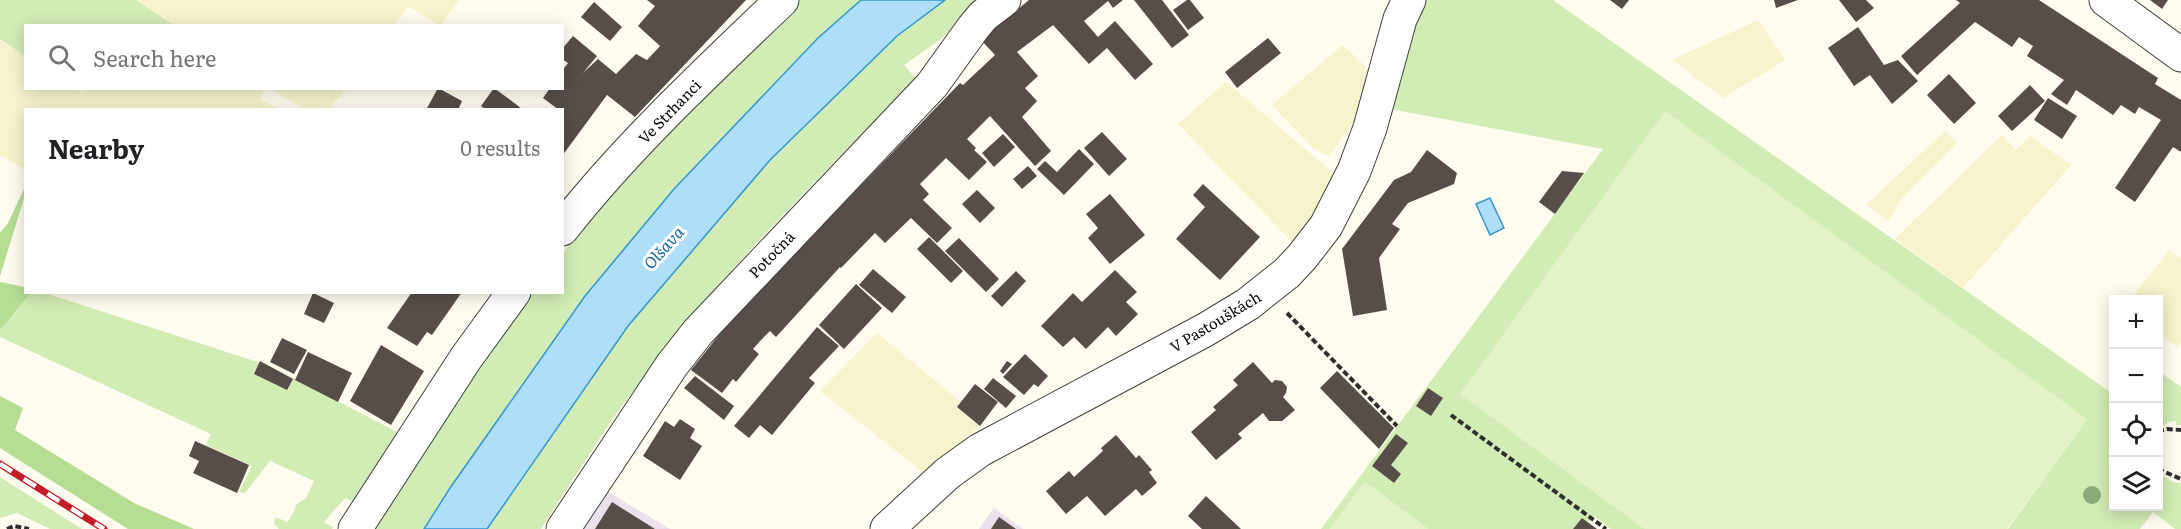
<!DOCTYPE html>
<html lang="en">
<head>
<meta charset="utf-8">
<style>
  :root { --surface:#fff; --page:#f6f6f6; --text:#202124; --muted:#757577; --line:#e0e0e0 }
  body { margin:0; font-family:Literata,serif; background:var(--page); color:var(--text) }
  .controls { position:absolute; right:18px; bottom:18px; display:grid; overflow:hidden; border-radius:0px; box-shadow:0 3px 15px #0003 }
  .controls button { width:54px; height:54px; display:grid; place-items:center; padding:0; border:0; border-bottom:2px solid var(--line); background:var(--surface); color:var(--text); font:30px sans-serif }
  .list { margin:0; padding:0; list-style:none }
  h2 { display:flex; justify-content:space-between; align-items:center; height:78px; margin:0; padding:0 24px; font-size:26px }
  h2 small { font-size:20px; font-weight:400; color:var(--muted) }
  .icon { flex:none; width:33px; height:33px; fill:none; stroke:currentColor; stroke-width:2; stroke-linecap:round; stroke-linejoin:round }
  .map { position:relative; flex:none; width:2181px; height:529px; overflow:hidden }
  .search { position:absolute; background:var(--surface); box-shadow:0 3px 15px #0003; left:24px; top:24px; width:540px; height:66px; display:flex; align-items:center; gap:15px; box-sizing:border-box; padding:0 21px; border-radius:0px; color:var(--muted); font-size:22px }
  .panel { position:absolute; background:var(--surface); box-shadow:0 3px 15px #0003; left:24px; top:108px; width:540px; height:186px; border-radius:0px }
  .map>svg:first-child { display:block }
  .industrial { fill:#ebe1ed }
  .farmland { fill:#f7f3cc }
  .green { fill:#d2ecb5 }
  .forest { fill:#b5dd93 }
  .pitch { fill:#e4f2c7 }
  .water { fill:#afdefa; stroke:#3296d5; stroke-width:1.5 }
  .building { fill:#574e49 }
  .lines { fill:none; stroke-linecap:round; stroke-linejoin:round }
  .minor-casing { stroke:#404040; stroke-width:35 }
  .path { stroke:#2f2f2f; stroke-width:4; stroke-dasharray:6 3; stroke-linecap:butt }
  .minor { stroke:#fff; stroke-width:33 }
  .rail-casing { stroke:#c51d27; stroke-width:7 }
  .rail { stroke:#fff; stroke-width:4.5; stroke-dasharray:14; stroke-linecap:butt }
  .tree { fill:#8aab79 }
  .labels { text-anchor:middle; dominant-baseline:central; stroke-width:6; stroke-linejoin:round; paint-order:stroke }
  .street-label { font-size:15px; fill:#0d0d0d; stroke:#fff }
  .water-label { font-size:16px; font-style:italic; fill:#0f66a6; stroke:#fff }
</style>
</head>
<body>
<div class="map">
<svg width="2181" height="529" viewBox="0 0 2181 529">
  <rect width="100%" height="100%" fill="#fffbee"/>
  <path class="industrial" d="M605 490 670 529H580Z
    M994 508 1023 529H979Z"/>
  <path class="farmland" d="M136 0H459L440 26 408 6 395 25H172Z
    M1758 20 1785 60 1723 98 1672 60Z
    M0 40 25 56 26 88 76 89 82 92 85 88 265 89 260 99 279 109 26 110 25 170 0 155Z
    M1343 45 1371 72 1363 109 1329 156 1314 149 1272 105Z
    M1226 82 1338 177 1294 244 1178 124Z
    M271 89H346L328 110 303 109Z
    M1945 131 1957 143 1903 197 1888 221 1866 205Z
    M2002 135 2016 150 2030 136 2071 165 1963 288 1895 239Z
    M2169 250 2181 259V341L2177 347 2159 334 2158 300 2131 299Z
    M877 333 961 402 957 407 980 426 924 473 820 391Z"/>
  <path class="green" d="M0 0H136L173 25 26 26 25 56 0 39Z
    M799 0H861L818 38 674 189 585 296 450 488 424 529H371L475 374 533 293 562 292 563 253 577 234 625 176 772 25Z
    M945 0H983L941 39 904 65 918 81 839 157 760 239 681 327 611 421 541 529H487L628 326 770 160 897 36Z
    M1421 0H1553L2113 394 2114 506H2158L2159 477 2162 475 2173 482 2181 483V529H2175L2153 512 2140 529H2008L2087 419 1460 393 1645 529H1611L1594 516 1590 521H1580L1574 529H1428L1365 482 1330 529H1321L1603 149 1385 108Z
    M31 293H45L270 366 401 434 357 504 345 498 324 522 333 527 332 529H279L274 524 275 517 288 522 297 504 306 498 314 481 270 461 245 493 239 492 252 466 206 445 211 434 0 337V330Z
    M2160 372 2181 387V425H2176V421L2167 422V424L2159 427Z
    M0 477 82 529H50L17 513 0 518Z"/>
  <path class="forest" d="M25 187V195L0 276V233L8 223Z
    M0 282 25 287 26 292 31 293 0 330Z
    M0 396 23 408 15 430 134 503 194 529H128L0 448Z"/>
  <path class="pitch" d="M1665 111 2087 419 2007 529H1645L1460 394Z
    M1365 482 1428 529H1330Z"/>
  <path class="water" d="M861 0H945L897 36 770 160 628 326 487 529H424L450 488 585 296 674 189 818 38Z
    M1490 198 1504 228 1490 235 1476 204Z"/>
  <path class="building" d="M647 0H746L635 117 607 95 562 156V110H559L543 98 550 88H562V71L568 63 562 59V49L573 36 597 56 583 73 598 59 616 74 636 54 647 60 660 46 638 26 655 6Z
    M1029 0H1123L1113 8 1108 1 1084 21 1098 37 1115 21 1153 64 1135 80 1107 48 1089 64 1053 25 1017 52 1038 76 1025 88 1037 101 1022 117 1051 151 1035 166 990 116 967 139 976 148 974 150 987 162 969 180 946 158 920 184 929 194 923 200 952 228 937 243 911 218 885 243 875 233 841 268 840 267 776 337 770 331 762 339 753 349 759 354 736 382 733 379 722 393 691 370 734 316 960 83 963 85 995 55 981 40Z
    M1134 0H1162L1189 35 1172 48Z
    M1187 0H1190L1204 18 1188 30 1173 10Z
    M1610 0H1629L1622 9Z
    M1774 0H1798L1776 8Z
    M1839 0H1866L1874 8 1856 22Z
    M1956 0H2039L2158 78 2155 84 2181 100V152L2173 147 2135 202 2115 188 2161 120 2139 107 2135 114 2121 105 2113 115 2076 90 2067 105 2051 94 2064 80 2027 56 2033 46 2019 37 2012 47 1975 22 1917 75 1901 56 1960 3Z
    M2150 0H2168L2162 9Z
    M594 2 622 27 610 41 581 17Z
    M1858 27 1884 65 1898 60 1918 81 1892 104 1870 75 1854 86 1828 48Z
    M1268 38 1281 53 1237 88 1225 72Z
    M1949 74 1976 103 1954 124 1927 95Z
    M2030 85 2045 101 2012 131 1998 116Z
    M438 88 462 101 458 110H426Z
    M494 88 517 105 523 110H486L481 106Z
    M2048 98 2077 116 2062 139 2034 120Z
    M1102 132 1127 159 1109 176 1084 148Z
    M1003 134 1015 147 994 167 982 153Z
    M1079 149 1094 164 1064 195 1037 169 1045 161 1057 172Z
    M1427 150 1457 173 1454 184 1408 203 1392 224 1400 229 1379 258 1387 310 1353 316 1342 249 1394 180 1411 172Z
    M1028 166 1037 176 1022 189 1013 179Z
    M1562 171 1584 173 1555 214 1539 202Z
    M1203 184 1260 237 1220 280 1176 239 1205 207 1193 195Z
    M977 190 995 208 980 223 962 204Z
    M1110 194 1145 235 1110 264 1088 238 1098 228 1086 214Z
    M929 237 963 271 951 283 917 249Z
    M959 238 999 279 986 292 945 251Z
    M873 269 906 297 892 313 859 285Z
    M1115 270 1137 292 1126 302 1138 314 1116 336 1108 327 1086 349 1074 337 1063 347 1041 326 1073 293 1082 302Z
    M1016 271 1026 281 1002 307 991 296Z
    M856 284 882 308 844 349 819 325Z
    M412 292H462L432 335 427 332 417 346 387 328Z
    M313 293 334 303 324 323 304 314Z
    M817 327 839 346 809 378 815 383 772 435 760 425 749 438 734 426Z
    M282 338 307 350 294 374 270 362Z
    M381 345 424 371 391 425 350 401Z
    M308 352 352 373 338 402 295 380Z
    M1025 354 1048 376 1038 387 1034 384 1024 395 1003 377Z
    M260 361 293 379 287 390 254 374Z
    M1007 361 1012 364 1003 374 1000 371Z
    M1253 362 1272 383 1275 380 1282 381 1287 387 1286 393 1283 397 1295 410 1282 421H1269L1263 413 1238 434 1242 438 1216 460 1191 432 1216 410 1213 407 1238 385 1233 380Z
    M1337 371 1394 428 1379 449 1320 388Z
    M695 376 734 406 724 420 684 388Z
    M993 378 1016 396 1006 408 984 389Z
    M975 384 998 402 980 426 957 407Z
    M1428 388 1443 398 1431 416 1416 406Z
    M680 419 695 429 690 438 702 446 680 480 643 456 665 421 674 427Z
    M1396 434 1408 443 1391 465 1401 474 1394 483 1372 466Z
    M1116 435 1136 458 1139 455 1152 470 1149 472 1157 483 1142 496 1136 489 1105 516 1087 496 1066 514 1046 491 1069 471 1074 477 1103 451 1101 448Z
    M195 441 249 465 237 493 193 473 199 461 189 456Z
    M1206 496 1241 529H1202L1188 516Z
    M612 502 655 529H595Z
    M999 517 1016 529H991Z
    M1582 518 1597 529H1573Z"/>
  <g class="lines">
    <defs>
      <path id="minor" d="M2106 0 2181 55
        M562 229C627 146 706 73 782 0
        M355 529 466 358 514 292
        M563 529 672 365 698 332 932 85 973 28 983 16 1004 0
        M887 529 948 473 980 450 1205 330 1248 304 1287 273 1302 257 1326 226 1354 171 1370 128 1400 19 1409 0"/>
    </defs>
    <use href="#minor" class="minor-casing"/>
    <path class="path" d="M1287 313 1397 426
      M1451 415 1606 529
      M2158 431 2167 429 2181 430
      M2158 469 2181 479
      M7 529 14 526 29 529"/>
    <use href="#minor" class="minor"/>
    <defs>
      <path id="rail" d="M0 464 104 529"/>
    </defs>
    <use href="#rail" class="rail-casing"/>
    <use href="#rail" class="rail"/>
  </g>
  <circle class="tree" cx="2092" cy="495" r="9"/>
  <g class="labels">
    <g class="street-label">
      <text transform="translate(669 111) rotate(-46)">Ve Strhanci</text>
      <text transform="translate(771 254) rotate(-46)">Potočná</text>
      <text transform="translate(1215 321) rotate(-31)">V Pastouškách</text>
    </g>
    <g class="water-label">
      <text transform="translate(663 247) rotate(-48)">Olšava</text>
    </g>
  </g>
</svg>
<div class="controls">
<button>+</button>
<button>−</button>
<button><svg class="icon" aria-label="locate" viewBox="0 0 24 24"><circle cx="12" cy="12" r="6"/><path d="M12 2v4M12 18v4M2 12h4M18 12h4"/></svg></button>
<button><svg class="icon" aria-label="layers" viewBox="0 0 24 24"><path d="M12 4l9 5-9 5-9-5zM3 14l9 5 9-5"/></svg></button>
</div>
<div class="search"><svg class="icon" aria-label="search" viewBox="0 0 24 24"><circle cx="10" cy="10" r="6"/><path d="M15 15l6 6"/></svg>Search here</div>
<section class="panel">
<h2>Nearby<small>0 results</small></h2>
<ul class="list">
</ul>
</section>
</div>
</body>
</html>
